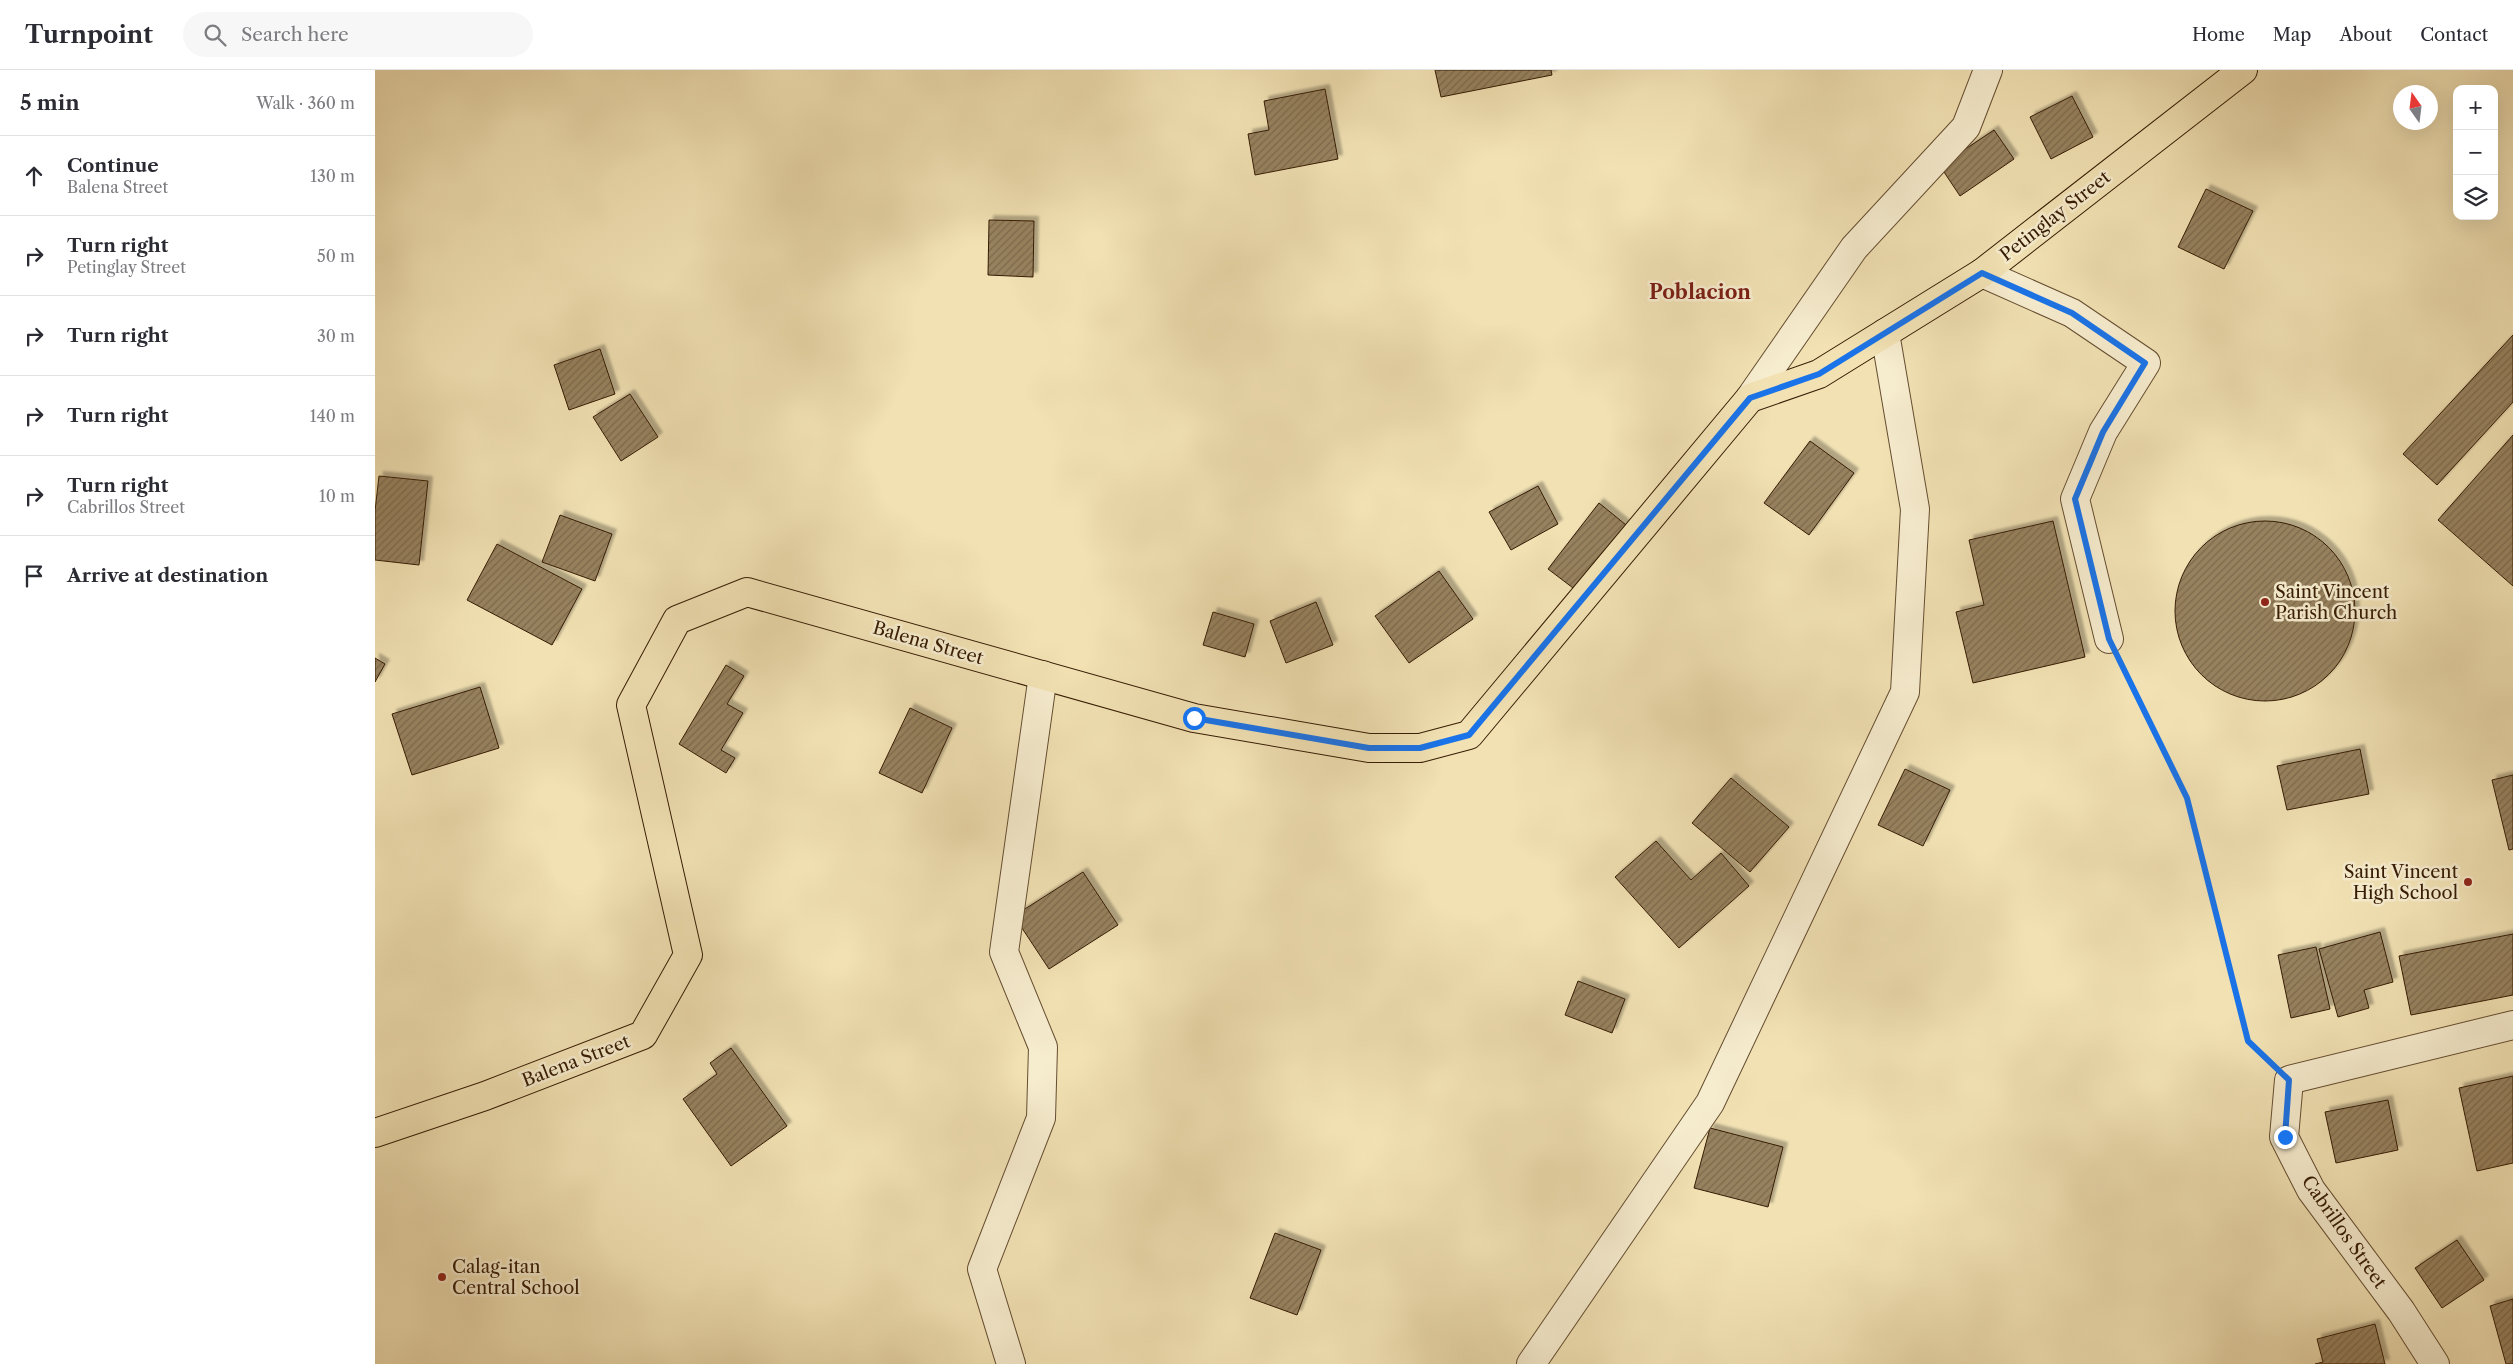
<!DOCTYPE html>
<html lang="en">
<head>
<meta charset="utf-8">
<style>
  :root { --surface:#fff; --page:#f7f7f7; --text:#2b2b33; --muted:#7c7c81; --line:#e1e1e2 }
  body { margin:0; font-family:"Libre Caslon Text",serif; background:var(--page); color:var(--text) }
  .controls { position:absolute; right:15px; top:15px; display:grid; overflow:hidden; border-radius:10px; box-shadow:0 5px 20px #0002 }
  .controls button { width:45px; height:45px; display:grid; place-items:center; padding:0; border:0; border-bottom:1px solid var(--line); background:var(--surface); color:var(--text); font:25px sans-serif }
  .compass { position:absolute; left:2018px; top:15px; width:45px; height:45px; border-radius:50%; background:var(--surface); box-shadow:0 5px 20px #0002; rotate:346deg }
  .stop { position:absolute; width:15px; height:15px; margin:-11px; border:4px solid #1a73e8; border-radius:50%; background:#fff }
  .stop.end { background:#1a73e8; border-color:#fff; box-shadow:0 1px 5px #0008 }
  .list { margin:0; padding:0; list-style:none }
  h2 { display:flex; justify-content:space-between; align-items:center; height:65px; margin:0; padding:0 20px; font-size:21px }
  h2 small { font-size:16px; font-weight:400; color:var(--muted) }
  .list li { display:grid; grid-template-columns:32px 1fr auto; gap:15px; align-items:center; box-sizing:border-box; height:80px; padding:0 20px; border-top:1px solid var(--line) }
  .list b { display:block; font-size:19px; white-space:nowrap }
  .list p { margin:0; font-size:16px; white-space:nowrap; color:var(--muted) }
  .list em { font-size:16px; font-style:normal; color:var(--muted) }
  .icon { flex:none; width:28px; height:28px; fill:none; stroke:currentColor; stroke-width:2; stroke-linecap:round; stroke-linejoin:round }
  .map { position:relative; flex:none; width:2138px; height:1294px; overflow:hidden }
  header { display:flex; align-items:center; gap:30px; box-sizing:border-box; height:70px; padding:0 25px; background:var(--surface); border-bottom:1px solid var(--line) }
  header strong { font-size:24px }
  nav { display:flex; gap:28px; margin-inline-start:auto; font-size:18px }
  .search { width:350px; height:45px; background:var(--page); display:flex; align-items:center; gap:12px; box-sizing:border-box; padding:0 18px; border-radius:28px; color:var(--muted); font-size:19px }
  main { display:flex }
  aside { flex:1; background:var(--surface) }
  .map>svg:first-child { display:block }
  .building { fill:url(#building-hatch); stroke:#361c04; filter:url(#shadow) }
  .lines { fill:none; stroke-linecap:round; stroke-linejoin:round }
  .minor-casing { stroke:#654d30; stroke-width:30 }
  .major-casing { stroke:#361c04; stroke-width:30 }
  .path { stroke:#361c04; stroke-width:3; stroke-dasharray:4 2.5; stroke-linecap:butt }
  .minor { stroke:#f6ecce; stroke-width:28 }
  .major { stroke:#f1e1b3; stroke-width:28 }
  .route { stroke:#1a73e8; stroke-width:6 }
  .poi-dot { fill:#8f2418; stroke:#f6ecce; stroke-width:2 }
  .labels { text-anchor:middle; dominant-baseline:central; stroke-width:5; stroke-linejoin:round; paint-order:stroke }
  .street-label { font-size:18px; fill:#361c04; stroke:#f6ecce }
  .poi-label { font-size:18px; fill:#361c04; stroke:#f6ecce; text-anchor:start }
  .quarter-label { font-size:20px; font-weight:bold; fill:#7a1f14; stroke:#f6ecce }
</style>
</head>
<body>
<header>
<strong>Turnpoint</strong>
<div class="search"><svg class="icon" aria-label="search" viewBox="0 0 24 24"><circle cx="10" cy="10" r="6"/><path d="M15 15l6 6"/></svg>Search here</div>
<nav><a>Home</a><a>Map</a><a>About</a><a>Contact</a></nav>
</header>
<main>
<aside>
<h2>5 min<small>Walk · 360 m</small></h2>
<ul class="list">
<li><svg class="icon" aria-label="ahead" viewBox="0 0 24 24"><path d="M12 20V5M6 11l6-6 6 6"/></svg><div><b>Continue</b><p>Balena Street</p></div><em>130 m</em></li>
<li><svg class="icon" aria-label="right" viewBox="0 0 24 24"><path d="M7 20v-9h11M14 6l5 5-5 5"/></svg><div><b>Turn right</b><p>Petinglay Street</p></div><em>50 m</em></li>
<li><svg class="icon" aria-label="right" viewBox="0 0 24 24"><path d="M7 20v-9h11M14 6l5 5-5 5"/></svg><div><b>Turn right</b></div><em>30 m</em></li>
<li><svg class="icon" aria-label="right" viewBox="0 0 24 24"><path d="M7 20v-9h11M14 6l5 5-5 5"/></svg><div><b>Turn right</b></div><em>140 m</em></li>
<li><svg class="icon" aria-label="right" viewBox="0 0 24 24"><path d="M7 20v-9h11M14 6l5 5-5 5"/></svg><div><b>Turn right</b><p>Cabrillos Street</p></div><em>10 m</em></li>
<li><svg class="icon" aria-label="arrive" viewBox="0 0 24 24"><path d="M6 21V4h12l-3 4 3 4H6"/></svg><div><b>Arrive at destination</b></div></li>
</ul>
</aside>
<div class="map">
<svg width="2138" height="1294" viewBox="0 0 2138 1294">
  <defs>
    <pattern id="building-hatch" width="6" height="6" patternUnits="userSpaceOnUse" patternTransform="scale(1.25)"><rect width="6" height="6" fill="#97825f"/><path d="M-1 1l2-2M0 6l6-6M5 7l2-2" fill="none" stroke="#7c6a4c"/></pattern>
    <filter id="shadow"><feDropShadow dx="4.5" dy="-4.5" stdDeviation="1" flood-color="#0004"/></filter>
  </defs>
  <rect width="100%" height="100%" fill="#f1e1b3"/>
  <filter id="stains"><feTurbulence type="fractalNoise" baseFrequency=".004" numOctaves="4"/><feColorMatrix values="0 0 0 0 .2 0 0 0 0 .09 0 0 0 0 .02 0 0 0 .5 -.17"/></filter>
  <radialGradient id="worn" r=".72"><stop offset=".6" stop-color="#630" stop-opacity="0"/><stop offset="1" stop-color="#630" stop-opacity=".3"/></radialGradient>
  <path class="building" d="M1060 0H1176L1177 5 1066 27Z
    M950 19 963 89 880 105 873 64 894 60 889 31Z
    M1697 26 1718 67 1676 89 1655 47Z
    M1619 60 1639 89 1585 126 1565 96Z
    M1831 119 1878 141 1849 199 1803 177Z
    M614 150 659 151 658 207 613 205Z
    M2138 265V332L2062 415 2028 384Z
    M225 279 240 324 194 340 179 295Z
    M255 324 283 367 246 391 218 347Z
    M2138 365V516L2063 450Z
    M1435 371 1479 403 1434 465 1389 433Z
    M4 406 53 411 44 495 0 490V441Z
    M1163 416 1183 454 1136 480 1114 442Z
    M1224 433 1256 459 1206 524 1173 499Z
    M185 445 237 464 220 511 167 492Z
    M1800 541a90 90 0 1 1 180 0a90 90 0 1 1-180 0Z
    M1678 451 1710 587 1598 613 1581 542 1609 535 1594 470Z
    M122 474 207 519 177 575 92 530Z
    M1064 501 1098 549 1034 593 1000 546Z
    M941 532 958 575 911 593 895 551Z
    M838 542 879 554 870 587 828 575Z
    M0 588 10 594 0 612Z
    M351 595 369 606 352 634 368 643 346 680 360 688 351 703 304 674Z
    M105 617 124 678 37 705 17 644Z
    M535 638 577 658 547 723 504 703Z
    M1985 679 1994 724 1912 740 1902 696Z
    M1530 699 1575 720 1548 776 1503 755Z
    M2138 705V779L2134 780 2117 710Z
    M1356 708 1414 757 1375 802 1317 753Z
    M1281 771 1316 810 1346 783 1374 816 1304 878 1240 807Z
    M708 802 743 855 674 899 639 846Z
    M2005 862 2018 912 1989 920 1994 938 1963 947 1944 879Z
    M2138 864V925L2036 945 2024 886Z
    M1941 877 1955 939 1916 948 1903 885Z
    M1203 911 1250 929 1237 963 1190 945Z
    M356 978 412 1056 356 1096 308 1029 342 1004 335 993Z
    M2138 1006V1093L2102 1101 2084 1018Z
    M2013 1030 2023 1080 1961 1093 1950 1042Z
    M1335 1058 1408 1077 1393 1137 1319 1118Z
    M900 1163 946 1180 922 1245 875 1228Z
    M2082 1170 2109 1210 2067 1238 2040 1198Z
    M2138 1229V1294H2131L2115 1236Z
    M2000 1254 2010 1294H1940L1948 1292 1942 1269Z"/>
  <g class="lines">
    <defs>
      <path id="minor" d="M1607 203 1697 243 1771 293 1728 362 1700 429 1734 569
        M1375 328 1479 178 1591 57 1613 0
        M636 1294 607 1199 666 1048 668 977 629 882 668 605
        M1156 1294 1335 1033 1530 622 1540 439 1510 263
        M2060 1294 2026 1241 1936 1120 1909 1067 1914 1010 2138 955"/>
      <path id="major" d="M0 1063 110 1026 268 965 313 885 256 635 302 550 372 522 819 648 994 678H1045L1094 665 1375 328 1444 304 1607 203 1868 0"/>
    </defs>
    <use href="#minor" class="minor-casing"/>
    <use href="#major" class="major-casing"/>
    <path class="path" d="M1748 598 1812 728 1873 971 1890 987"/>
    <use href="#minor" class="minor"/>
    <use href="#major" class="major"/>
  </g>
  <g class="lines">
    <path class="route" d="M819 648 994 678H1045L1094 665 1375 328 1444 304 1607 203 1697 243 1770 293 1728 362 1700 429 1734 569 1812 728 1873 971 1914 1010 1910 1067"/>
  </g>
  <g class="poi-dot">
    <circle cx="1890" cy="532" r="5"/>
    <circle cx="2093" cy="812" r="5"/>
    <circle cx="67" cy="1207" r="5"/>
  </g>
  <g class="labels">
    <g class="street-label">
      <text transform="translate(1680 146) rotate(-38)">Petinglay Street</text>
      <text transform="translate(553 573) rotate(16)">Balena Street</text>
      <text transform="translate(201 991) rotate(-21)">Balena Street</text>
      <text transform="translate(1969 1162) rotate(55)">Cabrillos Street</text>
    </g>
    <g class="poi-label">
      <text x="1900" y="522">Saint Vincent<tspan x="1900" dy="21">Parish Church</tspan></text>
      <text x="2083" y="802" text-anchor="end">Saint Vincent<tspan x="2083" dy="21">High School</tspan></text>
      <text x="77" y="1197">Calag-itan<tspan x="77" dy="21">Central School</tspan></text>
    </g>
    <g class="quarter-label">
      <text x="1325" y="222">Poblacion</text>
    </g>
  </g>
  <rect width="100%" height="100%" filter="url(#stains)"/>
  <rect width="100%" height="100%" fill="url(#worn)"/>
</svg>
<div class="controls">
<button>+</button>
<button>−</button>
<button><svg class="icon" aria-label="layers" viewBox="0 0 24 24"><path d="M12 4l9 5-9 5-9-5zM3 14l9 5 9-5"/></svg></button>
</div>
<svg class="compass" viewBox="-18 -18 36 36"><path d="M0-13l5 13h-10z" fill="#e53935"/><path d="M0 13l5-13h-10z" fill="#7c7c81"/></svg>
<div class="stop" style="left:819px;top:648px"></div>
<div class="stop end" style="left:1910px;top:1067px"></div>
</div>
</main>
</body>
</html>
